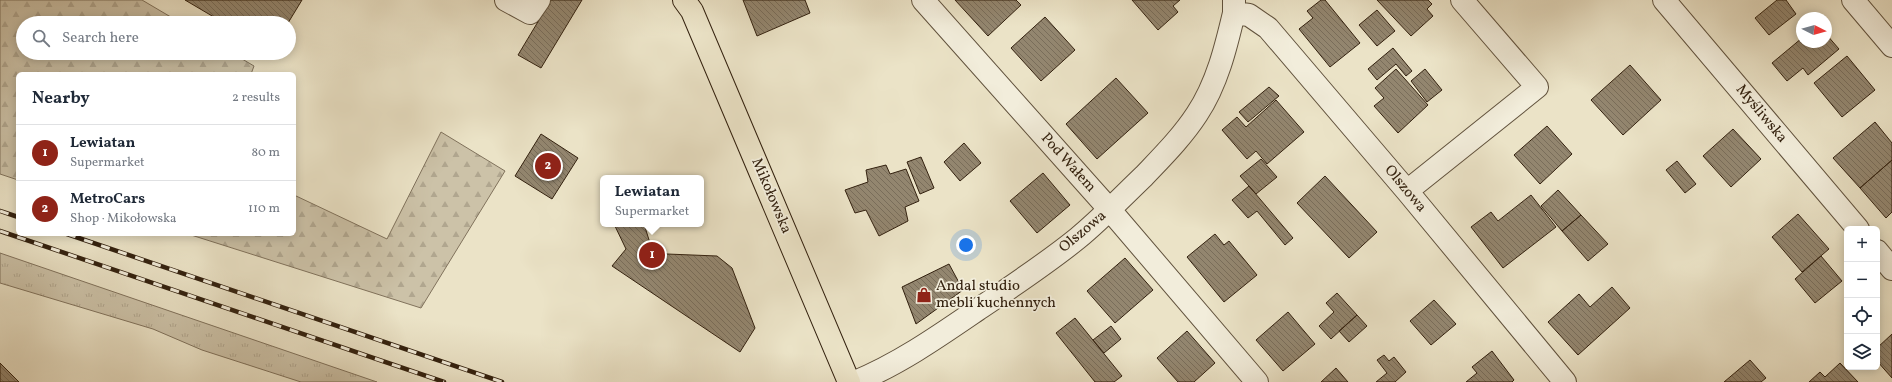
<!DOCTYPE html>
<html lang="en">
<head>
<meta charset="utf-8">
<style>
  :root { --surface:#fff; --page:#f6f6f7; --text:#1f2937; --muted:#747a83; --line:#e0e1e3; --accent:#8f2418 }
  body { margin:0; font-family:Vollkorn,serif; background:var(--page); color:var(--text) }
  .controls { position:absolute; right:12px; bottom:12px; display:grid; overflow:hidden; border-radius:6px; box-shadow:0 2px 10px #0003 }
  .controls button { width:36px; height:36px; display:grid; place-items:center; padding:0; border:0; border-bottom:1px solid var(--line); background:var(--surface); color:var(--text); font:20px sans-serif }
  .compass { position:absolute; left:1796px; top:12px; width:36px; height:36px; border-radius:50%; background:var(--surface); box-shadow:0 2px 10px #0003; rotate:96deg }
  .you { position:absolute; left:966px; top:245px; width:14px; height:14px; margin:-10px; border:3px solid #fff; border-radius:50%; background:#1a73e8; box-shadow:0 0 0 6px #1a73e833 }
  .badge { display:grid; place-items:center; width:26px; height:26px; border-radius:50%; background:var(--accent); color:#fff; font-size:13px; font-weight:700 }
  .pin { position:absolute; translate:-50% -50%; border:2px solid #fff; box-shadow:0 1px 4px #0006 }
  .popup { position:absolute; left:600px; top:175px; width:104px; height:52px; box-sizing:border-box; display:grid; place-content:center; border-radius:6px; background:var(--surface); filter:drop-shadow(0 1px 3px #0005); font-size:13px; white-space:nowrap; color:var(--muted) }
  .popup b { font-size:15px; color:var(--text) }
  .popup::after { content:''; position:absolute; left:50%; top:100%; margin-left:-8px; border:8px solid transparent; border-top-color:var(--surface) }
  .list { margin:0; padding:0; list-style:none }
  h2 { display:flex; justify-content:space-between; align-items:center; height:52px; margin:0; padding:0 16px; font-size:17px }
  h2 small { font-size:13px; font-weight:400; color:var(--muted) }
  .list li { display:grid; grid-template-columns:26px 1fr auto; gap:12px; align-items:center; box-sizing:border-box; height:56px; padding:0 16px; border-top:1px solid var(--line) }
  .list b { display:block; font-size:15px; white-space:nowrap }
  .list p { margin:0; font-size:13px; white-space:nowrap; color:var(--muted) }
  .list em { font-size:13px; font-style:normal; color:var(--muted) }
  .icon { flex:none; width:22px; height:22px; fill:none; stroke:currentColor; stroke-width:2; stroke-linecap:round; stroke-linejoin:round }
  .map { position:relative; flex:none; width:1892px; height:382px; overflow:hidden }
  .search { position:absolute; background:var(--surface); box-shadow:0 2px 10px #0003; left:16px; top:16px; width:280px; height:44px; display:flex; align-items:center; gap:10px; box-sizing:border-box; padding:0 14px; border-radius:22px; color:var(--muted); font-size:15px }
  .panel { position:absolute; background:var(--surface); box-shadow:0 2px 10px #0003; left:16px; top:72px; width:280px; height:164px; border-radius:6px }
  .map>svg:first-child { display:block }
  .grass { fill:url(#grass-tufts); stroke:#80725c }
  .forest { fill:url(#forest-firs); stroke:#80725c }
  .building { fill:url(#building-back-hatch); stroke:#33210f }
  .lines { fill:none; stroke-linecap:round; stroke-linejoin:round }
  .minor-casing { stroke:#61523d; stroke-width:24 }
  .major-casing { stroke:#33210f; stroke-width:24 }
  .minor { stroke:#f2eddb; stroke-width:22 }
  .major { stroke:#ebe3c7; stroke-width:22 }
  .rail-casing { stroke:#33210f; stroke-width:4.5 }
  .rail { stroke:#f2eddb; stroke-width:3; stroke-dasharray:9; stroke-linecap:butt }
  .labels { text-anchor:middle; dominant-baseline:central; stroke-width:3.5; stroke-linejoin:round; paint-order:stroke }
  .street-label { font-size:15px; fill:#33210f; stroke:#f2eddb }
  .poi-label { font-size:15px; fill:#33210f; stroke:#f2eddb; text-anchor:start }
</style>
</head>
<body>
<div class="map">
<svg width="1892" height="382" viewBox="0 0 1892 382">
  <defs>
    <pattern id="grass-tufts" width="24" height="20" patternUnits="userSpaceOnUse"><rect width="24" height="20" fill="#ccc2a8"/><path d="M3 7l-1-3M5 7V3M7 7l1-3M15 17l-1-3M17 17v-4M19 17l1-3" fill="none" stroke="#b0a68f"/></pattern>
    <pattern id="forest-firs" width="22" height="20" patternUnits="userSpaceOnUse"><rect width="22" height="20" fill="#ccc2a8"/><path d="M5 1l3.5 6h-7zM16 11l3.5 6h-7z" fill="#b0a68f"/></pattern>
    <pattern id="building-back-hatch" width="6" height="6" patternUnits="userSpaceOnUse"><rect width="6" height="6" fill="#93866f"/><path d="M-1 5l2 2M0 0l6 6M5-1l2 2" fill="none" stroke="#796d5a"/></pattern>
  </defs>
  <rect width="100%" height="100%" fill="#ebe3c7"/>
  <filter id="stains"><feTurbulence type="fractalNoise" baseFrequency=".005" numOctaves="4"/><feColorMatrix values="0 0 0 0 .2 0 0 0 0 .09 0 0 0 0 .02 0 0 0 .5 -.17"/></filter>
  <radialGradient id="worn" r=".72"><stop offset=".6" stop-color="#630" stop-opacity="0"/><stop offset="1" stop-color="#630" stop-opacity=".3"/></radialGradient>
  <path class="grass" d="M0 253 377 382H301L202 350 153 329 0 283Z"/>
  <path class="forest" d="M0 0H142L181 23H23V53H232L254 66 251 74H18V180L0 174Z
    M441 132 505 171 421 308 188 234H294V195L387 239Z"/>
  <path class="building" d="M185 0H302L288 23H224Z
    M551 0H582L541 68 518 55Z
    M743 0H805L810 13 757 36Z
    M955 0H1016L1021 5 988 36Z
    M1132 0H1180L1173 6 1178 12 1158 30Z
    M1321 0H1325L1360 43 1330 67 1299 29 1313 18 1307 11Z
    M1377 0H1428L1432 4 1427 9 1433 16 1411 36Z
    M1777 0H1786L1796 14 1769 35 1755 18Z
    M1377 10 1395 31 1377 46 1359 25Z
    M1045 17 1075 50 1041 81 1011 48Z
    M1826 34 1839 49 1808 75 1803 68 1787 81 1772 63 1802 38V42H1826Z
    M1393 48 1412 71 1406 76 1396 64 1377 80 1368 69Z
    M1847 56 1875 90 1842 117 1814 83Z
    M1630 65 1661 100 1623 135 1591 100Z
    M1396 69 1428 105 1398 133 1374 106 1384 98 1375 88Z
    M1425 69 1442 90 1427 102 1411 81Z
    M1116 78 1148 113 1097 159 1066 124Z
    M1269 87 1279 96 1248 122 1239 112Z
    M1276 100 1304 132 1267 164 1256 151 1247 159 1222 130 1237 117 1246 127Z
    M1875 122 1892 143V160L1860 188 1833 158Z
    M1547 126 1572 154 1540 184 1514 155Z
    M1733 129 1761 159 1731 187 1703 156Z
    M541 134 578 158 552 199 515 176Z
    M964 143 981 163 960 181 944 162Z
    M921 157 934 188 920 194 907 162Z
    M1261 159 1277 177 1256 194 1240 176Z
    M1892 160V212L1886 218 1860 188Z
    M1677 161 1696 184 1685 193 1666 170Z
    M886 165 890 174 906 169 919 201 905 207 908 221 879 236 866 210 855 213 845 190 868 182 866 170Z
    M1043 173 1070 205 1037 233 1010 201Z
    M1325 176 1377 232 1349 258 1297 203Z
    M1249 186 1293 238 1285 245 1257 211 1248 218 1232 200Z
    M1558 190 1581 215 1562 231 1541 206Z
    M1531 195 1556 227 1503 268 1471 227 1491 212 1498 221Z
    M1798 214 1829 249 1802 272 1772 237Z
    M1581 215 1608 244 1588 261 1562 231Z
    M614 224H644L650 243 667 254 717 256 732 268 755 328 740 352 612 266 626 249Z
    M1215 234 1224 245 1229 241 1257 275 1224 302 1187 257Z
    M1821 256 1842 281 1815 303 1795 279Z
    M1125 258 1153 290 1115 323 1087 291Z
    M949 264 963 290 916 324 902 287Z
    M1612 287 1630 308 1578 355 1548 322 1579 294 1590 307Z
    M1337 293 1357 315 1331 339 1319 326 1334 312 1326 303Z
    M1434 300 1456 324 1431 345 1410 321Z
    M1288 312 1315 344 1283 371 1256 340Z
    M1357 315 1367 326 1349 342 1339 331Z
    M1075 318 1122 376 1114 382H1095L1056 333Z
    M1111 326 1121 339 1104 353 1093 340Z
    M1187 331 1215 363 1194 382H1178L1157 358Z
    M1892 334V378L1877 361V348Z
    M1492 351 1514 380 1512 382H1466L1477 373 1472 367Z
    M1384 355 1389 361 1394 357 1406 372 1395 382H1376L1387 373 1377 360Z
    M1750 360 1766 378 1761 382H1724Z
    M0 363 19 382H0Z
    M1840 363 1858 382H1809L1820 372 1825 377Z
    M1336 368 1348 382H1321Z"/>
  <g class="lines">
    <defs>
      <path id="minor" d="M506 0 530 13 539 0
        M923 0 1110 210 1257 382
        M1234 0V13L1249 15 1268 28 1407 191 1565 382
        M1664 0 1858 229
        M1853 0 1892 46
        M1407 191 1537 87 1462 0
        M1877 251 1892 269
        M855 382C899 364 939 336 977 310 1011 287 1046 264 1078 238 1101 219 1122 197 1144 176 1163 156 1182 137 1197 114 1217 84 1226 47 1234 13"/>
      <path id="major" d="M684 0 692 11 849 382"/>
    </defs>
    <use href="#minor" class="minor-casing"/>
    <use href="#major" class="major-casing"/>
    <use href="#minor" class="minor"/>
    <use href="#major" class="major"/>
    <defs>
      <path id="rail" d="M0 211 18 217
        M0 231 444 382
        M67 234 502 382"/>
    </defs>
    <use href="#rail" class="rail-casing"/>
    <use href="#rail" class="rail"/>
  </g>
  <defs>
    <symbol id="shop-bare" viewBox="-9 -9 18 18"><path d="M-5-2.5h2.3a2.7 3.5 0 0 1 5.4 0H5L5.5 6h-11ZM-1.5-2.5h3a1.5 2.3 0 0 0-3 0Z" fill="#8f2418" stroke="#f2eddb" stroke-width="2.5" paint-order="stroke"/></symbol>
  </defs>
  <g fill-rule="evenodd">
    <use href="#shop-bare" x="913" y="284" width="22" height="22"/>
  </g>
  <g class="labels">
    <g class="street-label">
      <text transform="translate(1761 114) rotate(50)">Myśliwska</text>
      <text transform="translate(1068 163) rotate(48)">Pod Wałem</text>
      <text transform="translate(1405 189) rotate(50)">Olszowa</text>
      <text transform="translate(771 196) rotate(67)">Mikołowska</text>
      <text transform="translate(1083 232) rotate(-40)">Olszowa</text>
    </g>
    <g class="poi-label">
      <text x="936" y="286">Andal studio<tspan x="936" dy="17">mebli kuchennych</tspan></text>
    </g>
  </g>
  <rect width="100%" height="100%" filter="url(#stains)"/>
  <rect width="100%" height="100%" fill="url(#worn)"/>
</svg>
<div class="controls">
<button>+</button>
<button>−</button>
<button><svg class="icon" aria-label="locate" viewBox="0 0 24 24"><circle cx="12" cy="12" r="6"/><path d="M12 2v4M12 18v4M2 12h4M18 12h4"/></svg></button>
<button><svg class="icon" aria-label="layers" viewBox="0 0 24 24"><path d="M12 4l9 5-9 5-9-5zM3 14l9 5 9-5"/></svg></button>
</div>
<svg class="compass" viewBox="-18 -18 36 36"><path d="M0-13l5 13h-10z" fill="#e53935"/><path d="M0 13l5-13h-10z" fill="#747a83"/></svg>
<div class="you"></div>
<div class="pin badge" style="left:652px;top:255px">1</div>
<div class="popup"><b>Lewiatan</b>Supermarket</div>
<div class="pin badge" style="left:548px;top:166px">2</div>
<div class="search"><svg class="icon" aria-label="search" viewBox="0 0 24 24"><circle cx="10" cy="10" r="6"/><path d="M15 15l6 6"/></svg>Search here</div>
<section class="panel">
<h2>Nearby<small>2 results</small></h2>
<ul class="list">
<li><span class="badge">1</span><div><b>Lewiatan</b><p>Supermarket</p></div><em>80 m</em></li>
<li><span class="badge">2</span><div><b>MetroCars</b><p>Shop · Mikołowska</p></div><em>110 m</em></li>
</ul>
</section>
</div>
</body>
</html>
